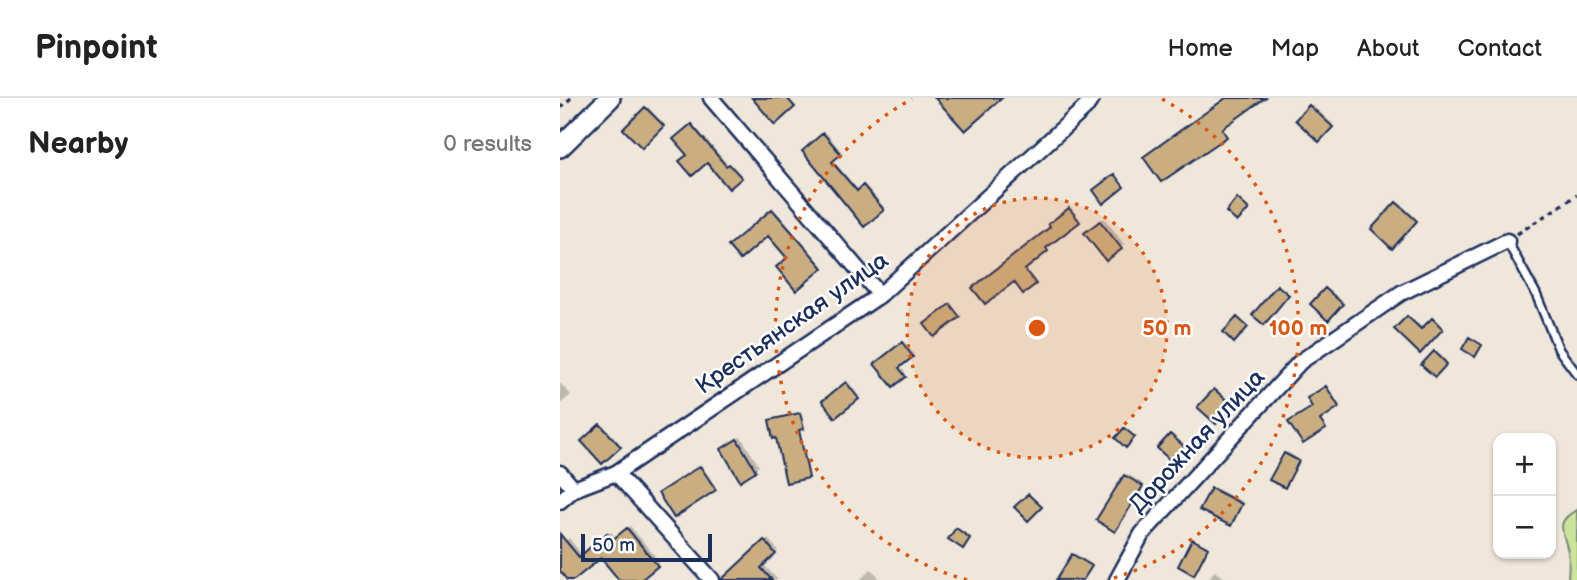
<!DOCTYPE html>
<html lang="en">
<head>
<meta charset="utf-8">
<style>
  :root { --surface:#fff; --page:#f6f6f6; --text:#222; --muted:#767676; --line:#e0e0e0 }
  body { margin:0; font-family:"Balsamiq Sans",sans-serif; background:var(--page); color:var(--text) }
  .controls { position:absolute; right:21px; bottom:21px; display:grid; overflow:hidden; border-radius:14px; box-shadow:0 2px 5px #0004 }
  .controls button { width:63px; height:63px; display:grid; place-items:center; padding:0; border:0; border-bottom:2px solid var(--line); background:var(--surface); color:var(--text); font:35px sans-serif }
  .scale { position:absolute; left:21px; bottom:18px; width:131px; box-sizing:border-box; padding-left:7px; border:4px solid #1b2f5e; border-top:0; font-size:19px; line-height:24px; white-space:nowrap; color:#1b2f5e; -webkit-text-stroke:5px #fff; paint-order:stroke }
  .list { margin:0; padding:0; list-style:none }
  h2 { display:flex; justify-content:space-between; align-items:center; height:91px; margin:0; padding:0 28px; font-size:30px }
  h2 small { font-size:23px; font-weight:400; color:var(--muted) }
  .map { position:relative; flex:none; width:1017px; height:482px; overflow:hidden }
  header { display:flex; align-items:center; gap:42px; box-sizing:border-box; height:98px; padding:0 35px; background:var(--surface); border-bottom:2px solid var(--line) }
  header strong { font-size:33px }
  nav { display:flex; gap:38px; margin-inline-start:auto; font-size:24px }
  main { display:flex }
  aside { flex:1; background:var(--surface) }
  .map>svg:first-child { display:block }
  .green { fill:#cce399; stroke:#74897c; stroke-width:2 }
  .shadow { fill:#0003 }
  .building { fill:#cbae80; stroke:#1b2f5e; stroke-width:2 }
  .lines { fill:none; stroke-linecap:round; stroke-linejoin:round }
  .lane-casing { stroke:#1b2f5e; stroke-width:12 }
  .street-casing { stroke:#1b2f5e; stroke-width:19 }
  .secondary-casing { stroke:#1b2f5e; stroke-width:24 }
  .path { stroke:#1b2f5e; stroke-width:3.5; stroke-dasharray:5 5; stroke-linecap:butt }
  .lane { stroke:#fff; stroke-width:7 }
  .street { stroke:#fff; stroke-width:14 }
  .secondary { stroke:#fff; stroke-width:19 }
  .ring { fill:none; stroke:#de5710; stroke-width:3.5; stroke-dasharray:3.5 7 }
  .labels { text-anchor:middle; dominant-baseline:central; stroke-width:5; stroke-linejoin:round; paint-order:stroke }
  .street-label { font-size:24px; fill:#1b2f5e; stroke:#fff }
  .centre { fill:#de5710; stroke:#fff; stroke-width:3.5 }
  .ring-label { font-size:21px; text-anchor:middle; font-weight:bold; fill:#de5710; stroke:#fff; stroke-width:5; stroke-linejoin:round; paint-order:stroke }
</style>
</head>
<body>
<header>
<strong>Pinpoint</strong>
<nav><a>Home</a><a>Map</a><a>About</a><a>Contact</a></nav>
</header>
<main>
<aside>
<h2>Nearby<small>0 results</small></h2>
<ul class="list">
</ul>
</aside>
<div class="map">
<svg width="1017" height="482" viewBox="0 0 1017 482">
  <rect width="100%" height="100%" fill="#efe7d9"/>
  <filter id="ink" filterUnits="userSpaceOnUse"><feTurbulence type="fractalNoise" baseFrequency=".0143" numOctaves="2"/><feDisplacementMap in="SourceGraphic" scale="14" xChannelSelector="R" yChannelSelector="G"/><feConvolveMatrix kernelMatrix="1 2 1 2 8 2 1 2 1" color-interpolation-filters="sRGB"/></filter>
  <g filter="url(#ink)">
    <path class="green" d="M1017 412V482H1008C1008 473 1010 463 1008 454 1004 434 993 424 1017 412Z"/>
    <path class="shadow" d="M752 7 773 26 759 42 737 22Z
      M88 9 104 26 82 47 66 31Z
      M133 26 169 68 171 66 182 78 169 89 147 63 129 57 116 41Z
      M266 35 281 53 272 61 299 93 305 87 324 109 304 126 245 53Z
      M839 104 857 121 832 148 813 131Z
      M511 110 520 121 486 148 487 152 465 169 476 184 454 182 493 129 490 126Z
      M214 111 263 168 236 190 229 160 208 135 170 148Z
      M544 120 564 146 560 150 530 131Z
      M767 190 783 204 768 220 752 206Z
      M849 218 864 231 874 220 883 229 860 253 837 231Z
      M344 244 354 256 339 267 346 276 333 287 316 266Z
      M876 253 887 263 875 277 864 266Z
      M288 284 299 298 275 317 264 303Z
      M0 285 11 297 0 306Z
      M767 288 780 307 760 320 766 329 743 344 755 309 749 300Z
      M657 291 673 306 656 324 640 309Z
      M241 314 244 328 239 330 248 378 217 338 211 322Z
      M42 326 61 347 42 364 23 343Z
      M612 336 627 349 614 363 599 350Z
      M181 339 199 368 181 381 166 348Z
      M727 354 739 361 726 387 712 382Z
      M142 368 156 389 155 391 102 394Z
      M567 376 583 386 556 430 565 378Z
      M654 389 683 404 672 425 642 411Z
      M70 428 100 464 78 482H61L41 458 11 482 0 470V447L9 440 22 457 51 434 56 440Z
      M398 430 410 438 403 449 391 441Z
      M208 441 218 452 203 466 218 482H172L168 477Z
      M634 441 648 448 635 473 633 442Z
      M514 455 532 466 522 482H498Z
      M311 471 319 479 316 482H300Z
      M654 473 667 481V482H648Z"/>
    <path class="building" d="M192 0H227L235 9 215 27Z
      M375 0H442L405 33Z
      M666 0H705L662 31 667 39 601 84 583 59Z
      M749 7 773 29 759 44 735 22Z
      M85 9 104 28 82 50 63 31Z
      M131 26 166 68 169 66 182 80 169 91 147 65 132 78 119 63 127 57 113 41Z
      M263 35 281 56 272 64 297 93 303 87 324 112 304 129 242 53Z
      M554 76 564 89 543 106 533 92Z
      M677 100 689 111 677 124 666 114Z
      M836 104 857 123 832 151 811 131Z
      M509 110 520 124 486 150 488 153 465 172 476 186 463 196 454 184 425 206 412 190 490 129 488 126Z
      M212 111 263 170 236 193 216 169 227 160 208 138 180 162 168 148Z
      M540 123 562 151 546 163 524 135Z
      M717 187 729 197 704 227 692 217Z
      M765 190 783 206 768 223 750 206Z
      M390 206 400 219 374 239 364 226Z
      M847 218 861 231 872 220 883 231 860 256 834 231Z
      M677 219 688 229 674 245 663 234Z
      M909 239 922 247 915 259 902 251Z
      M342 244 353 259 339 270 346 279 333 289 314 266Z
      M874 253 887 266 875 279 861 267Z
      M286 284 299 301 275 320 262 303Z
      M766 288 779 309 760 322 766 331 743 346 728 324 752 309 747 300Z
      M654 291 673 308 656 326 637 309Z
      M240 315 244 331 239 332 249 380 226 385 216 340 213 341 209 322Z
      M40 326 61 349 42 366 21 343Z
      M564 330 575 339 566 350 555 340Z
      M610 336 627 351 614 366 597 350Z
      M177 341 196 373 180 383 161 351Z
      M724 355 739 363 725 390 709 382Z
      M140 368 156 392 114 420 98 395Z
      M564 377 583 388 555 434 536 422Z
      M651 390 682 406 671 428 639 412Z
      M468 396 482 409 468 423 454 409Z
      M67 430 98 468 81 482H59L41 460 14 482H7L0 473V436L19 459 47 435 52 442Z
      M396 430 410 440 403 451 388 441Z
      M632 441 648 450 634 477 618 468Z
      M204 442 216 456 201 470 212 482H161Z
      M512 456 532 468 523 482H496Z"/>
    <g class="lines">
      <defs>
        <path id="lane" d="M947 143 976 196 999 252 1017 276"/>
        <path id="street" d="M151 0 320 197
          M0 375 14 391
          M56 375 152 482
          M0 403 14 391 56 375 320 197 525 10 532 0
          M557 482 582 436 740 264 841 195 947 143"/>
        <path id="secondary" d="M0 49 50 0"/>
      </defs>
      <use href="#lane" class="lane-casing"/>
      <use href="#street" class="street-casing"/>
      <use href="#secondary" class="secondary-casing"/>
      <path class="path" d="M0 10 11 0
        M957 136 1017 97"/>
      <use href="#lane" class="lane"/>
      <use href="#street" class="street"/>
      <use href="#secondary" class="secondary"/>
    </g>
  </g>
  <circle cx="477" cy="230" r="130" fill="#de5710" fill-opacity=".12"/>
  <g class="ring">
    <circle cx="477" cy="230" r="130"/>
    <path d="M407 482A261 261 0 0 1 352 1M602 1A261 261 0 0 1 547 482"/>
  </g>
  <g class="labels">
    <g class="street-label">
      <text transform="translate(232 225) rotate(-35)">Крестьянская улица</text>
      <text transform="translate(637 343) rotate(-47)">Дорожная улица</text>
    </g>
  </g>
  <circle cx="477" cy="230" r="10" class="centre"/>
  <g class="ring-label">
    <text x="607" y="237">50 m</text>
    <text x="738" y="237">100 m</text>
  </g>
</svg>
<div class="controls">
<button>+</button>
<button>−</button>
</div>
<div class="scale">50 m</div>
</div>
</main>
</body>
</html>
